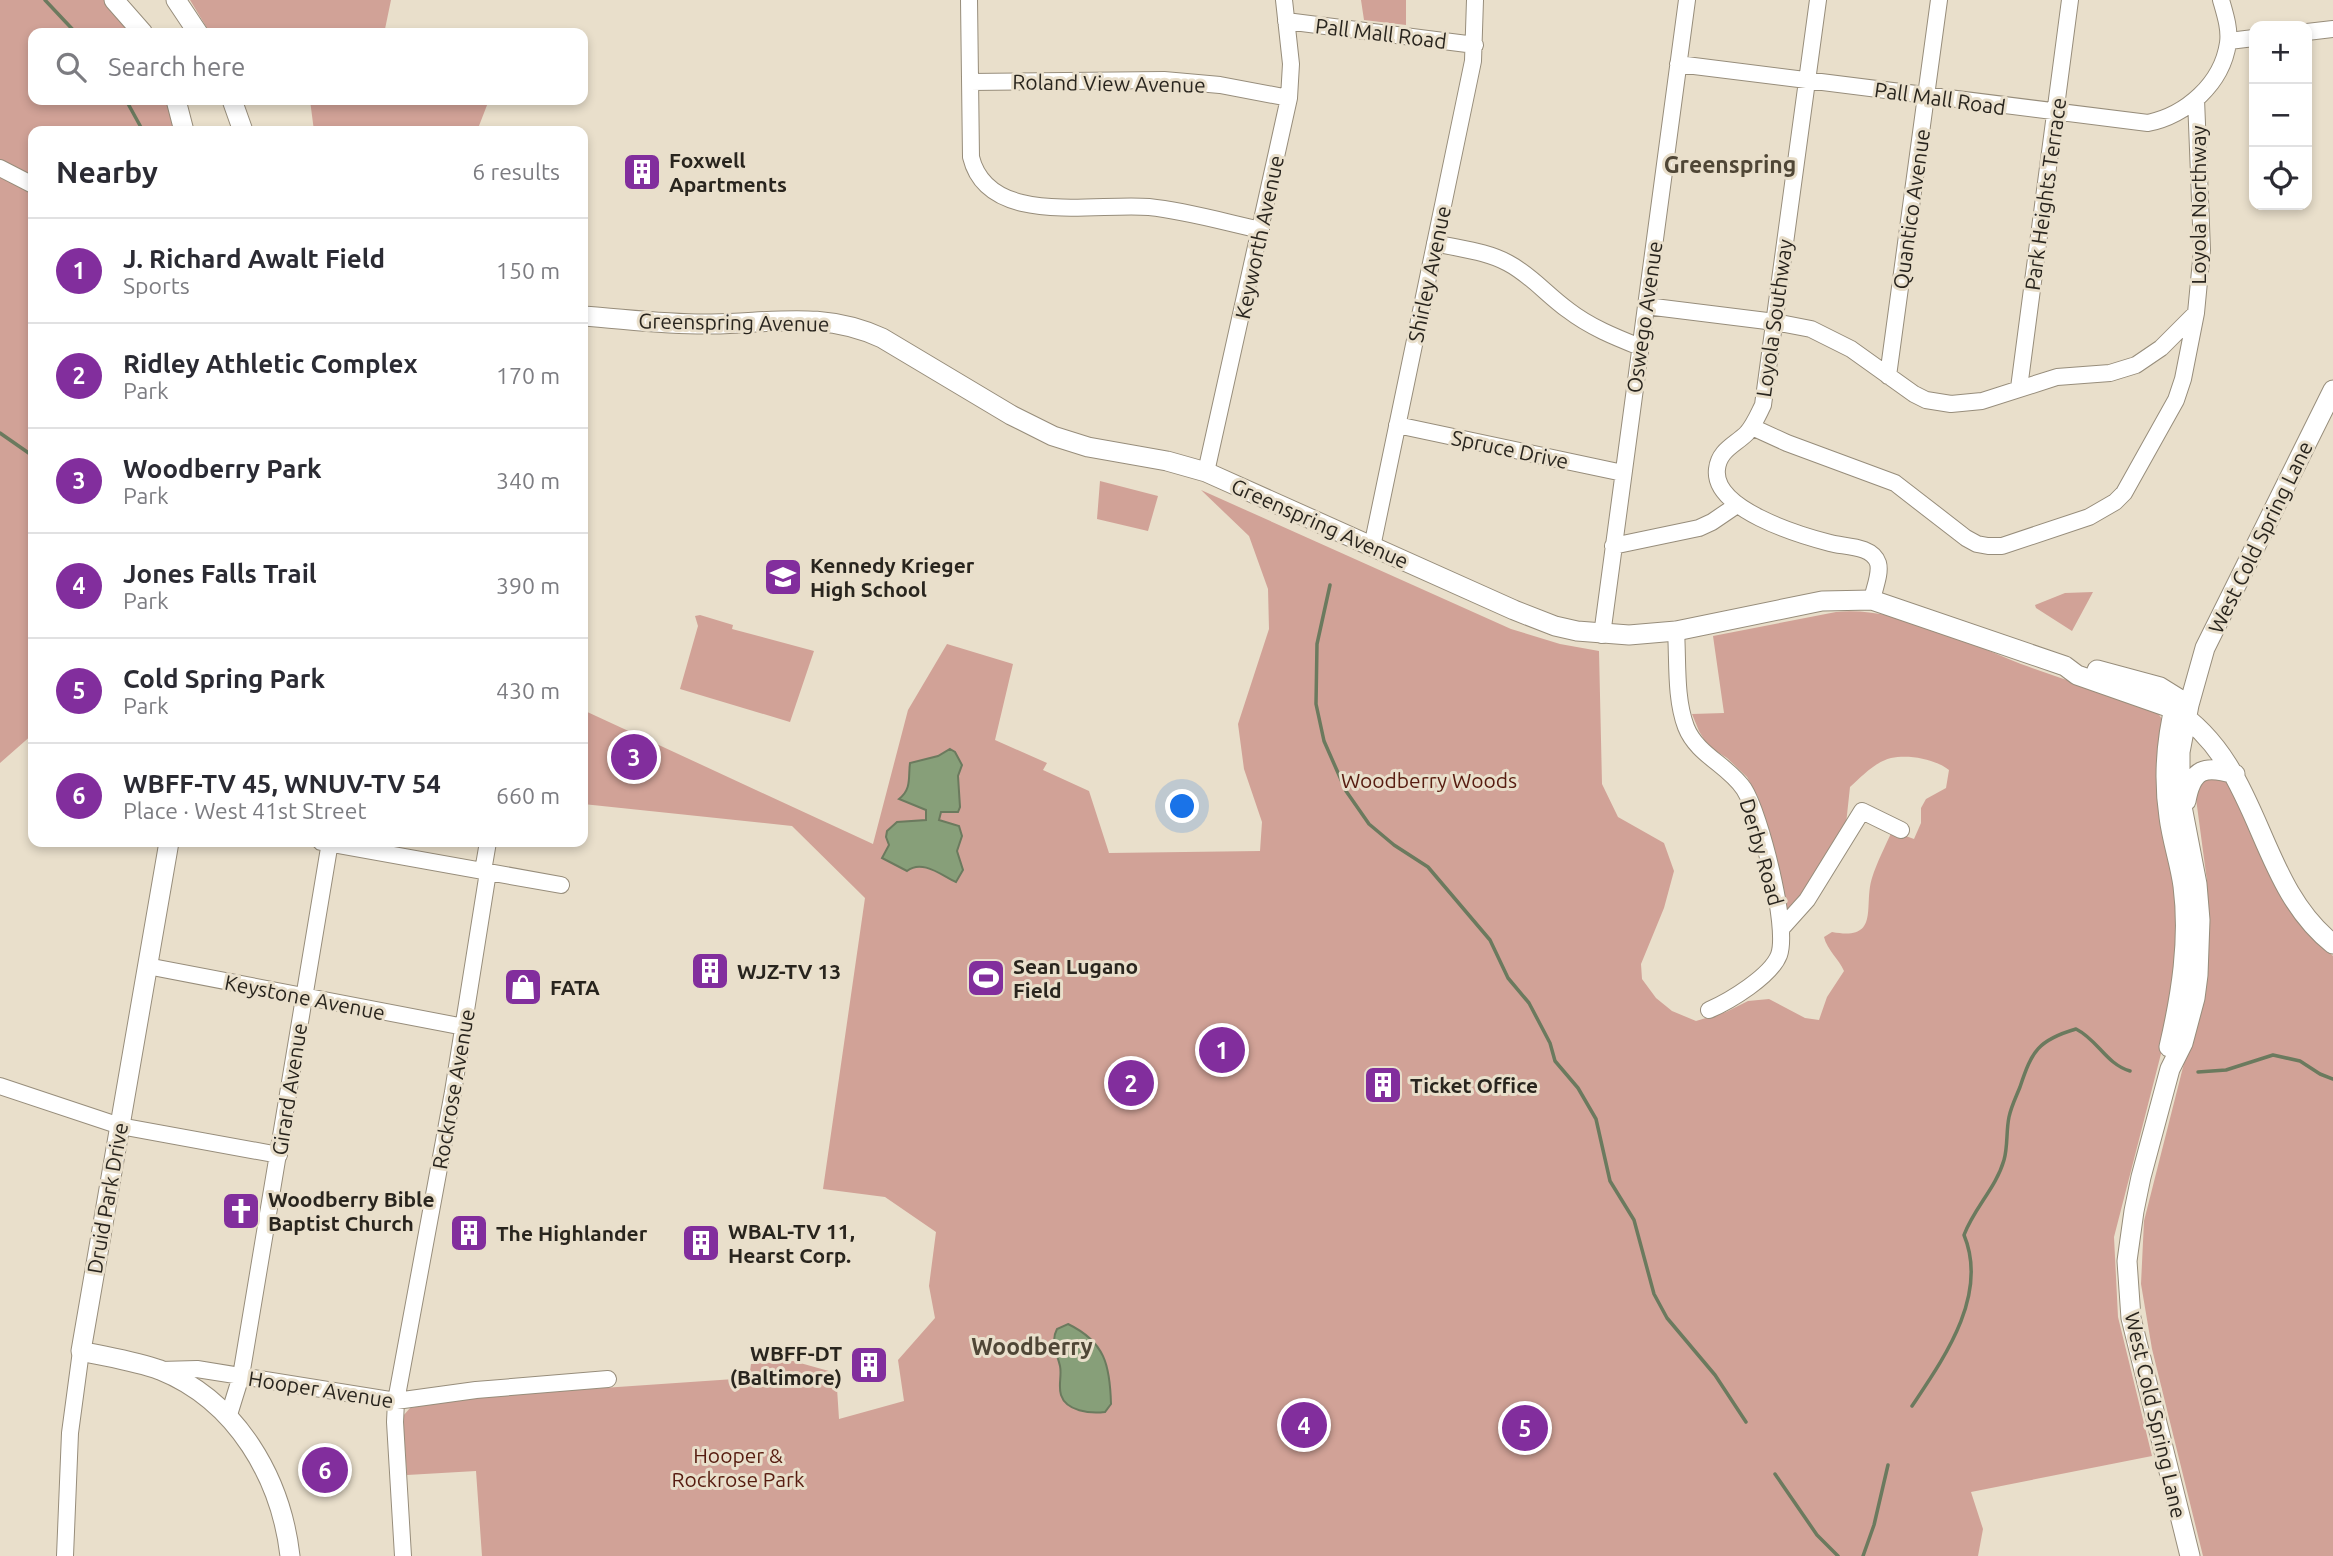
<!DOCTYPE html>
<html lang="en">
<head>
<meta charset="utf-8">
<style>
  :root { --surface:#fff; --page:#f7f7f7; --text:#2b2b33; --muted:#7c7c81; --line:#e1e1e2; --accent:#822e9d }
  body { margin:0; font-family:Ubuntu,sans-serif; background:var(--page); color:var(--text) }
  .controls { position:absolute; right:21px; top:21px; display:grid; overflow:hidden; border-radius:14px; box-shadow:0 4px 10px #0003 }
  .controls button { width:63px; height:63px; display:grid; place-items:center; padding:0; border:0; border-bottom:2px solid var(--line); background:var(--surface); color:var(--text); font:35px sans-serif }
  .you { position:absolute; left:1183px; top:807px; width:24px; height:24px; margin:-18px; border:5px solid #fff; border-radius:50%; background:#1a73e8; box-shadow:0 0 0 10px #1a73e833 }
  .badge { display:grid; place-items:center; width:46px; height:46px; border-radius:50%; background:var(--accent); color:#fff; font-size:23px; font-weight:700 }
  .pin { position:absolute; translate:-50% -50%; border:4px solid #fff; box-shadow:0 2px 7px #0006 }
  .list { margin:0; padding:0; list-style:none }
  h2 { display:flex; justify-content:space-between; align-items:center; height:91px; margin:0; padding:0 28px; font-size:30px }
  h2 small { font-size:23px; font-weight:400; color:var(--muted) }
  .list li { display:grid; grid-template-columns:46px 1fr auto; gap:21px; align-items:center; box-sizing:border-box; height:105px; padding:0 28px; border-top:2px solid var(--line) }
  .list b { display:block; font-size:26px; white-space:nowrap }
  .list p { margin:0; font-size:23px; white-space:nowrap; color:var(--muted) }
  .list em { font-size:23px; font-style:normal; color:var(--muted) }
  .icon { flex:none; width:38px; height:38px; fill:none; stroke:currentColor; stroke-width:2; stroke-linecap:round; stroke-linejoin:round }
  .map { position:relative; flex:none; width:2333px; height:1556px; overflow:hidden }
  .search { position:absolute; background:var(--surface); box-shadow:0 4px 10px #0003; left:28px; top:28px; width:560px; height:77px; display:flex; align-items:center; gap:18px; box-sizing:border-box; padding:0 24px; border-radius:14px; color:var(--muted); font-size:26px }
  .panel { position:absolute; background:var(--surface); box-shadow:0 4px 10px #0003; left:28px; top:126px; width:560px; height:721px; border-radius:14px }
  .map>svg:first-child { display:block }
  .green { fill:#d1a297 }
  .water { fill:#879f79; stroke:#6b7a5e; stroke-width:2 }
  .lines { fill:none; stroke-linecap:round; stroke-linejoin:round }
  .stream { stroke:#6b7a5e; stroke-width:3.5 }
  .minor-casing { stroke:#978d7b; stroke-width:18 }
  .major-casing { stroke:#978d7b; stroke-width:21 }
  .minor { stroke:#fff; stroke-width:16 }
  .major { stroke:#fff; stroke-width:19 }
  .labels { text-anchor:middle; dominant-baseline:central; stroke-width:6; stroke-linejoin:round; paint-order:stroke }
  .street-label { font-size:21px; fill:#29251e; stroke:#e9dfcb }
  .poi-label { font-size:21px; font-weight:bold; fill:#29251e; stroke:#e9dfcb; text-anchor:start }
  .park-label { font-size:21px; fill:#571c10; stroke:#e9dfcb }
  .neighbourhood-label { font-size:23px; font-weight:bold; fill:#4f4636; stroke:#e9dfcb }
</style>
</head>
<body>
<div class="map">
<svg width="2333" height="1556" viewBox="0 0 2333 1556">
  <rect width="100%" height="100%" fill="#e9dfcb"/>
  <path class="green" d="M0 0H106L137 33H33V100H171L179 131H33V734L0 763Z
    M190 0H391L385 29 397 33H210Z
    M1361 0H1406V25L1364 20Z
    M310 100H489L477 131H314Z
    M1100 481 1158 496 1148 531 1097 519Z
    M1201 490 1511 629 1560 644 1599 651 1602 784 1618 817 1664 843 1674 871 1664 908 1641 964 1642 979 1656 998 1672 1011 1696 1021 1726 1012 1748 1001 1769 999 1805 1018 1819 1020 1827 997 1844 971C1839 959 1827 950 1824 937L1832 932C1881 941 1863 907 1872 878 1877 862 1885 847 1892 831L1914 839 1921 823V808L1926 799 1946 788 1949 770C1935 759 1909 754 1891 758 1875 762 1861 777 1850 787L1846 824 1787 919 1758 797 1747 777 1727 758 1708 746 1699 731 1692 714 1724 713 1713 636 1836 612C1896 606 1965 642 2021 664 2062 679 2103 692 2144 705L2157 712 2162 719 2178 923 2174 990 2163 1046 2114 1237 2118 1317 2152 1456 1971 1492 1983 1529 1978 1556H482L476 1471 407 1475 403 1423V1416L410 1408 471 1397 749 1378 751 1364 793 1361 836 1373 839 1419 904 1401 898 1360 935 1318 929 1286 936 1232 885 1197 823 1189 865 898 792 826 583 804V710L873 844 908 710 947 644 1013 664 995 740 1047 763 1043 770 1089 791 1109 853 1260 851 1262 822 1244 769 1238 724 1269 629 1268 589 1249 536Z
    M2093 592 2072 631 2036 608 2035 605 2065 593Z
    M700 615 733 625 732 629 814 651 790 722 680 689 698 626 695 616Z
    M2206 776 2228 780 2311 934 2333 956V1556H2203L2152 1349 2141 1284 2144 1221 2200 1000 2207 949V881L2195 791Z"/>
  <path class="water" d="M950 749 955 752 962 765 958 776 960 807 958 812H941L939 820 959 826 962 836 957 851 963 870 956 882C941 875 922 859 907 871L882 858 889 845 886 837 887 831 897 822 926 820V810L899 799C912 789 908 777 910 763L938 756Z
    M1068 1324C1105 1342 1110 1365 1111 1404L1105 1412C1090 1414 1066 1411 1061 1395 1058 1386 1062 1375 1060 1366 1057 1353 1050 1342 1057 1329Z"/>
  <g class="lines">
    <path class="stream" d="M45 0 76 33
      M126 100 143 131
      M0 433 33 456
      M1330 585 1317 644 1316 704 1324 741 1346 791 1369 824 1394 845 1428 867 1490 940 1508 978 1529 1003 1550 1043 1555 1061 1578 1088 1596 1119 1610 1181 1634 1220 1654 1294 1667 1318 1715 1375 1746 1422
      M2198 1072 2226 1070 2273 1055 2300 1061 2320 1074 2333 1079
      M1912 1406C1944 1358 1989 1295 1964 1235 1974 1208 1996 1188 2004 1160 2008 1146 2006 1131 2009 1117 2011 1107 2016 1097 2020 1087 2032 1051 2038 1040 2076 1029 2098 1040 2106 1064 2130 1071
      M1775 1474 1817 1535 1838 1556
      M1863 1556 1874 1525 1888 1465"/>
    <defs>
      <path id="minor" d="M969 0 971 157C988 228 1096 202 1149 207 1187 211 1224 222 1261 230
        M1818 0 1763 405C1758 415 1754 425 1747 433 1735 445 1719 450 1717 469 1712 509 1799 535 1830 543 1844 547 1872 545 1878 563 1881 573 1874 589 1872 600
        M1286 21 1475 45
        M2307 32 2333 29
        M2229 41 2254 38
        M1678 64 2148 123C2186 115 2222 84 2228 43 2230 29 2225 14 2221 0
        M970 82 1164 80 1220 85 1289 98
        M0 168 33 185
        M1435 243C1460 249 1486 251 1508 263 1531 275 1547 295 1568 310 1590 327 1615 337 1640 347
        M1646 306 1775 322 1811 329 1851 349 1914 394 1926 400 1951 404 1982 401 2057 377 2110 373 2136 365 2161 348 2195 314
        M1888 376 1939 0
        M2019 388 2070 0
        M1397 425 1623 473
        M1752 427 1787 443 1895 483 1966 538 1977 544 1988 546H2002L2089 517 2115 502 2124 493 2176 400 2183 379 2196 313 2202 250 2196 99
        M1206 472 1289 98 1291 64 1284 0
        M1613 546 1699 528 1712 522 1737 505
        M1372 547 1473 61 1475 0
        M1676 631C1678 661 1675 698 1686 727 1697 755 1728 765 1744 789 1760 814 1789 927 1779 955 1771 976 1730 1001 1709 1010
        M1602 635 1687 0
        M321 842 561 885
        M483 871 488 842
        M1781 929 1807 900 1862 811 1901 830
        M147 966 464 1027
        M0 1086 120 1126 279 1155
        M160 1370 197 1369 396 1401 476 1390 608 1379
        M228 1418 241 1376 330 842
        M65 1556 70 1433 81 1351
        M403 1556 395 1422 396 1401 453 1092 488 872"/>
      <path id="major" d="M114 0 143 33
        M176 0 198 33
        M176 100 184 131
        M232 100 243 131
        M583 316C626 319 669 325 712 324 774 323 823 311 882 338L1011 415 1053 436 1088 447 1167 461 1206 472 1514 610 1555 626 1577 631 1629 635 1676 631 1822 601 1872 600 2065 666 2077 675 2174 709C2263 767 2255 882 2333 944
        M2097 670 2160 687 2189 705
        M2186 801C2192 768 2205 765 2235 774
        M169 842 81 1351C107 1357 135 1361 160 1370 237 1401 281 1478 290 1556
        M2169 1047C2181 995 2190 940 2183 886 2180 863 2172 841 2169 817 2163 777 2166 739 2176 700
        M2190 1556 2131 1318 2127 1261 2134 1211 2141 1177 2170 1069 2183 1043 2195 998 2198 975 2200 920 2197 884 2180 796V752L2189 705 2205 648 2333 390"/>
    </defs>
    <use href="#minor" class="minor-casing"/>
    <use href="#major" class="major-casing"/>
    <use href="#minor" class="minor"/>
    <use href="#major" class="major"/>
  </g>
  <defs>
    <symbol id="building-square" viewBox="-11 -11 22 22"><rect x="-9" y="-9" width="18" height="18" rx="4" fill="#822e9d" stroke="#e9dfcb"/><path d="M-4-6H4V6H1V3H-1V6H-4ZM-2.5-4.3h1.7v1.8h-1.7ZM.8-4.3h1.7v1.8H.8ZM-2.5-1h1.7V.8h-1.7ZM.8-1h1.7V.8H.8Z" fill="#fff"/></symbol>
    <symbol id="school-square" viewBox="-11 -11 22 22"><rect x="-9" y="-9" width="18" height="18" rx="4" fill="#822e9d" stroke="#e9dfcb"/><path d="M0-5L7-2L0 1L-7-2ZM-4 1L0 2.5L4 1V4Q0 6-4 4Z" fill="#fff"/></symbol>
    <symbol id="stadium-square" viewBox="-11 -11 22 22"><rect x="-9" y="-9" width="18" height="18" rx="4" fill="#822e9d" stroke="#e9dfcb"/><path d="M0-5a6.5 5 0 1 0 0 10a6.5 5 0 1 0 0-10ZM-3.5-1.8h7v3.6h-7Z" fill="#fff"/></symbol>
    <symbol id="shop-square" viewBox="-11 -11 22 22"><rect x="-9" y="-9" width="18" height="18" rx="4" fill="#822e9d" stroke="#e9dfcb"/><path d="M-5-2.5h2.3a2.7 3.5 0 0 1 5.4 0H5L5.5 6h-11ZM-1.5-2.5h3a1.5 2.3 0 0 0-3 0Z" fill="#fff"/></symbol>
    <symbol id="church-square" viewBox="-11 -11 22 22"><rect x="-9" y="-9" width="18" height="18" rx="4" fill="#822e9d" stroke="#e9dfcb"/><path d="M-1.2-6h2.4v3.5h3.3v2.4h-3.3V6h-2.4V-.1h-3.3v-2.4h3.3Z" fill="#fff"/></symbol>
  </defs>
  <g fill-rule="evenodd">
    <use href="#building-square" x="620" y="150" width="44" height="44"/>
    <use href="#school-square" x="761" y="555" width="44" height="44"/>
    <use href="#building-square" x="688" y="949" width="44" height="44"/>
    <use href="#stadium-square" x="964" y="956" width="44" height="44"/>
    <use href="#shop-square" x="501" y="965" width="44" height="44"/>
    <use href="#building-square" x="1361" y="1063" width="44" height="44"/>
    <use href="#church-square" x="219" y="1189" width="44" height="44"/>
    <use href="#building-square" x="447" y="1211" width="44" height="44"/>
    <use href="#building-square" x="679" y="1221" width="44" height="44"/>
    <use href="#building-square" x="847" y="1343" width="44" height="44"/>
  </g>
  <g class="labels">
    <g class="street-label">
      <text transform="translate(1381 33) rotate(7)">Pall Mall Road</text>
      <text transform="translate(1109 83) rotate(1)">Roland View Avenue</text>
      <text transform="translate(1940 98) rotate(8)">Pall Mall Road</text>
      <text transform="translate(2045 194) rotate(-82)">Park Heights Terrace</text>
      <text transform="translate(2198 205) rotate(-90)">Loyola Northway</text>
      <text transform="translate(1911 209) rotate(-82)">Quantico Avenue</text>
      <text transform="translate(1259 237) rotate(-78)">Keyworth Avenue</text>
      <text transform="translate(1429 274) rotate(-78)">Shirley Avenue</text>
      <text transform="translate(1644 317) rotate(-82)">Oswego Avenue</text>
      <text transform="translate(1774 318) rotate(-82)">Loyola Southway</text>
      <text transform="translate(734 322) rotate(1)">Greenspring Avenue</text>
      <text transform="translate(1510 449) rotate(12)">Spruce Drive</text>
      <text transform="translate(1320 523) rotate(24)">Greenspring Avenue</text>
      <text transform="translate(2260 537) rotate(-64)">West Cold Spring Lane</text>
      <text transform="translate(1762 852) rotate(74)">Derby Road</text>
      <text transform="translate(305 997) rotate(11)">Keystone Avenue</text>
      <text transform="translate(289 1089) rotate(-81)">Girard Avenue</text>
      <text transform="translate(453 1089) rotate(-80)">Rockrose Avenue</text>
      <text transform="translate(107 1198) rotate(-80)">Druid Park Drive</text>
      <text transform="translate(321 1389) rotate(9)">Hooper Avenue</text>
      <text transform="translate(2156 1415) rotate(77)">West Cold Spring Lane</text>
    </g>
    <g class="poi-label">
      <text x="669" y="160">Foxwell<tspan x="669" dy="24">Apartments</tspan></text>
      <text x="810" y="565">Kennedy Krieger<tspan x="810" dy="24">High School</tspan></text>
      <text x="1013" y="966">Sean Lugano<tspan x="1013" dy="24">Field</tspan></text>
      <text x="737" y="971">WJZ-TV 13</text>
      <text x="550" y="987">FATA</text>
      <text x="1410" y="1085">Ticket Office</text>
      <text x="268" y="1199">Woodberry Bible<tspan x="268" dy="24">Baptist Church</tspan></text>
      <text x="728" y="1231">WBAL-TV 11,<tspan x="728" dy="24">Hearst Corp.</tspan></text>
      <text x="496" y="1233">The Highlander</text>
      <text x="842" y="1353" text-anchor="end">WBFF-DT<tspan x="842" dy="24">(Baltimore)</tspan></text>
    </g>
    <g class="park-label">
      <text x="1429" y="780">Woodberry Woods</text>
      <text x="738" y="1455">Hooper &amp;<tspan x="738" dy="24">Rockrose Park</tspan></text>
    </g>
    <g class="neighbourhood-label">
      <text x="1730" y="164">Greenspring</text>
      <text x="1032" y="1346">Woodberry</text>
    </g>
  </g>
</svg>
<div class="controls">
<button>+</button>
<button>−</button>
<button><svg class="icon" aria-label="locate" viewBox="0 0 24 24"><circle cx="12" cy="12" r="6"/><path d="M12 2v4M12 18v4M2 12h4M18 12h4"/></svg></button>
</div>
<div class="you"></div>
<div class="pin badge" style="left:1222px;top:1050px">1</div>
<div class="pin badge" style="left:1131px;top:1083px">2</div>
<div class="pin badge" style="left:634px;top:757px">3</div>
<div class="pin badge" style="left:1304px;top:1425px">4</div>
<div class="pin badge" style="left:1525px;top:1428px">5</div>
<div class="pin badge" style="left:325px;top:1470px">6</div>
<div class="search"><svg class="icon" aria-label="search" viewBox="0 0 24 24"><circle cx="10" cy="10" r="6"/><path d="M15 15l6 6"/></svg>Search here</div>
<section class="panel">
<h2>Nearby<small>6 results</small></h2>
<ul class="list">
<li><span class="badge">1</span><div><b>J. Richard Awalt Field</b><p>Sports</p></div><em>150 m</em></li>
<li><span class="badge">2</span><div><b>Ridley Athletic Complex</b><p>Park</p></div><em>170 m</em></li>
<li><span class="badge">3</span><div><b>Woodberry Park</b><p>Park</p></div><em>340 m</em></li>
<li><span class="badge">4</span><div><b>Jones Falls Trail</b><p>Park</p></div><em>390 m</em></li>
<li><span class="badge">5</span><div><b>Cold Spring Park</b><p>Park</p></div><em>430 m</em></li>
<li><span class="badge">6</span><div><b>WBFF-TV 45, WNUV-TV 54</b><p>Place · West 41st Street</p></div><em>660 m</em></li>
</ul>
</section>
</div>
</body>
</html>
